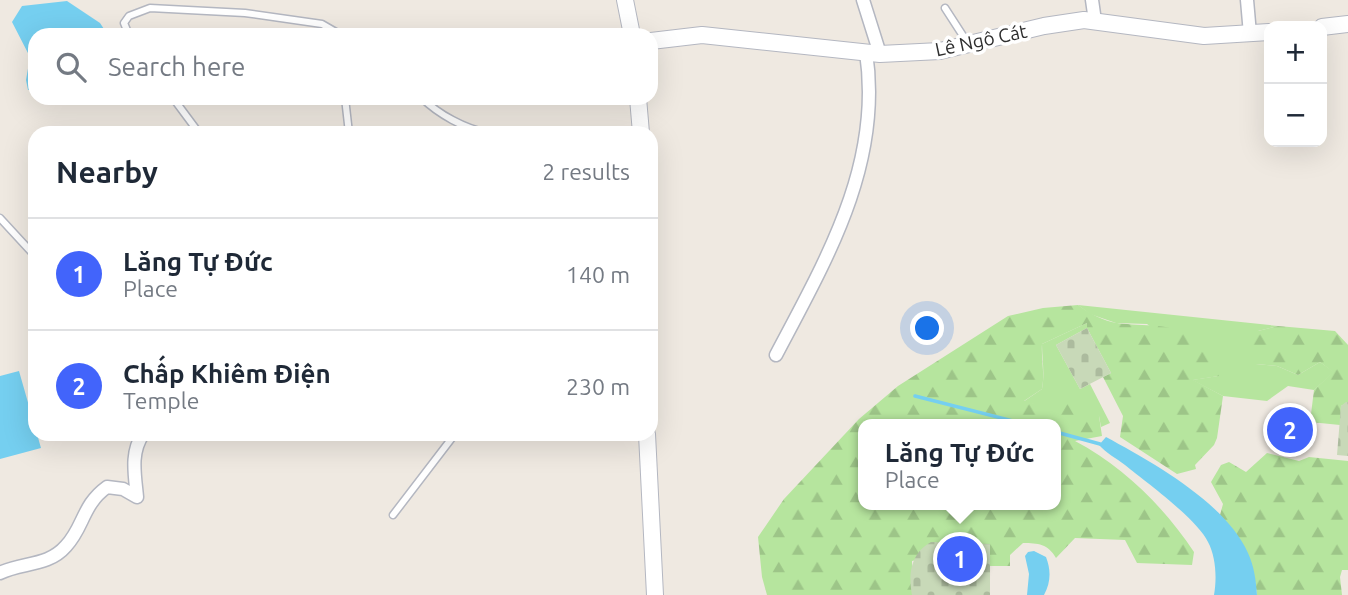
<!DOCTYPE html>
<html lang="en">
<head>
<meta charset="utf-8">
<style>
  :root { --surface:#fff; --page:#f2f2f3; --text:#1f2937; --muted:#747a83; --line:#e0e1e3; --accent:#4264fb }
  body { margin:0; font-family:Ubuntu,sans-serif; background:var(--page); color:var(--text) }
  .controls { position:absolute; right:21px; top:21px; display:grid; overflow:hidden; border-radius:14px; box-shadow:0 7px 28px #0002 }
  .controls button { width:63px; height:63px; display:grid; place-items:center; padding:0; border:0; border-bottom:2px solid var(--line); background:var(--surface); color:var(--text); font:35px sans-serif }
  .you { position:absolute; left:928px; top:329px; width:24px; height:24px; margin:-18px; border:5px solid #fff; border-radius:50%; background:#1a73e8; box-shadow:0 0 0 10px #1a73e833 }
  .badge { display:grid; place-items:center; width:46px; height:46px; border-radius:50%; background:var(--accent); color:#fff; font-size:23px; font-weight:700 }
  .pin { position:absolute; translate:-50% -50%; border:4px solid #fff; box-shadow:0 2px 7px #0006 }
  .popup { position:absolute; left:858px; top:419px; width:203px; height:91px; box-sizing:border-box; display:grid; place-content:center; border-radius:14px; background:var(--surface); filter:drop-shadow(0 2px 5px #0005); font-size:23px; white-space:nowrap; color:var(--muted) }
  .popup b { font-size:26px; color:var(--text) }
  .popup::after { content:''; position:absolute; left:50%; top:100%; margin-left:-14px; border:14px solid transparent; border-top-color:var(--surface) }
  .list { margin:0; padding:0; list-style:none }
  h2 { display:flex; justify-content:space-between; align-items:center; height:91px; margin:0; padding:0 28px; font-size:30px }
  h2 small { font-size:23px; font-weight:400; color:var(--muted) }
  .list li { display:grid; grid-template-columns:46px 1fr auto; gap:21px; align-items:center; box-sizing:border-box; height:112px; padding:0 28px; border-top:2px solid var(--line) }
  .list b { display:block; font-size:26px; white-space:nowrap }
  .list p { margin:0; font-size:23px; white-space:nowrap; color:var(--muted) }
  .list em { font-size:23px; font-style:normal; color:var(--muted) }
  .icon { flex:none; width:38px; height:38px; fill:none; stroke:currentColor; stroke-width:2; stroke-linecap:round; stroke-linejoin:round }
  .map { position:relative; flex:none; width:1348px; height:595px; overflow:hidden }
  .search { position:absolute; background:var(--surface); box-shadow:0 7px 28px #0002; left:28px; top:28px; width:630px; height:77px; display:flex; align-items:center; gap:18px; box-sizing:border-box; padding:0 24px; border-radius:21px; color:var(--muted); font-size:26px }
  .panel { position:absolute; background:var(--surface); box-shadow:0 7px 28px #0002; left:28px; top:126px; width:630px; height:315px; border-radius:21px }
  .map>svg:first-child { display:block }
  .grass { fill:#b6e59e }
  .forest { fill:url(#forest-firs); fill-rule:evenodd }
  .cemetery { fill:url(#cemetery-stones) }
  .water { fill:#75cff0 }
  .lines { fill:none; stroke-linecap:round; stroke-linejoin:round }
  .stream { stroke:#75cff0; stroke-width:3.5 }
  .service-casing { stroke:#b4b7c1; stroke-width:9 }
  .minor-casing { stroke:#b4b7c1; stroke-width:15 }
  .tertiary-casing { stroke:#b4b7c1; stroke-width:18 }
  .service { stroke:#fff; stroke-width:6 }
  .minor { stroke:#fff; stroke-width:12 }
  .tertiary { stroke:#fff; stroke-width:16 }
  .labels { text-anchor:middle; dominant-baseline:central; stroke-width:7; stroke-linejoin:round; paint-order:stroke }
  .street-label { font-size:19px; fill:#2e2e2e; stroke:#fff }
</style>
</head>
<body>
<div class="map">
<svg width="1348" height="595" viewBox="0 0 1348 595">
  <defs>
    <pattern id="forest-firs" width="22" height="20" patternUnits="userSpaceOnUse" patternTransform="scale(1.75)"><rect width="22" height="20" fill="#b6e59e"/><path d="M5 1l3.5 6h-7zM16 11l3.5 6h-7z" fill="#9dc588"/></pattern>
    <pattern id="cemetery-stones" width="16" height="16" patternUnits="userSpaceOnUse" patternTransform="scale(1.75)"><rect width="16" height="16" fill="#c8d9b8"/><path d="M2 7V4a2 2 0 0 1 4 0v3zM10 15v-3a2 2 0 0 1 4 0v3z" fill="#acbb9e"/></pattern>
  </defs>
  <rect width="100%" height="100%" fill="#efe9e1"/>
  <path class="grass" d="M1078 305 1278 326 1258 331 1256 364 1277 366 1298 375 1320 362 1334 372 1314 390 1288 386 1267 401 1223 396 1192 380 1218 376 1147 324 1116 323 1090 314Z
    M1087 323V328L1056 345 1080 389 1090 384 1110 423 1101 427 1099 416 1023 402 1042 389C1045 373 1042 359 1042 344Z"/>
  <path class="forest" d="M1078 305C1089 313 1103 321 1117 323 1144 327 1171 321 1195 340 1205 348 1212 365 1219 376L1193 380 1223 396 1217 438 1214 445 1195 465 1196 469 1177 474 1120 437 1123 416 1103 377 1111 373 1087 328V323L1042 344C1041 360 1045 373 1042 389L1024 401 1036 404 1089 400 1099 416 1102 436 1075 441C1124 467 1164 507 1194 552L1192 565 1137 563 1125 540 1075 538 1056 558C1048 544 1038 543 1023 543L1010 555V566H990V544L912 561V595H767L762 577 758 537 784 499 859 419 898 386 1008 316 1043 308ZM864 424H1056V505H864Z
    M1278 326 1335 331 1348 345V402L1341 406 1340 425 1310 422 1314 390 1333 372 1320 362 1298 375 1277 366 1256 364 1242 344 1258 331Z
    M1267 453 1299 461 1309 457 1348 461V570H1342L1340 577 1342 595H1257C1253 559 1244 542 1220 515L1223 504 1211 482 1221 465 1229 462 1246 472Z"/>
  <path class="cemetery" d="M1087 328 1111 373 1080 389 1056 345Z
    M1346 402H1348V456L1337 455 1341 406Z
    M931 542 990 544V595H912C908 574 911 553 931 542Z"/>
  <path class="water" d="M67 1 100 23 108 35H35V89L28 90 26 80 30 57 12 22 22 6Z
    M19 371 35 427V434H37L41 448 0 459V376Z
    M1106 437C1152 462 1226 503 1248 553 1254 566 1256 580 1257 595H1214C1217 578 1216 557 1208 542 1197 519 1146 482 1125 465 1116 458 1106 453 1099 445Z
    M1034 551 1046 557C1051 570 1051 582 1044 595H1027L1029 574 1025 556 1028 552Z"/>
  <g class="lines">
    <path class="stream" d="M915 396 1025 424
      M1056 432 1100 444"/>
    <defs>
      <path id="service" d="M945 8 967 42
        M129 35 124 23 129 16 150 8 245 13 322 24 341 35
        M173 98 199 133
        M345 98 349 133
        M422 98C438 114 465 129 488 133
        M0 218 35 256
        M393 515 455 434"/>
      <path id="minor" d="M863 0 880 54
        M1092 0 1095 21
        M1247 0 1250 34
        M776 355C826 260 883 164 866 52
        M0 573C21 562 48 567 66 546 84 527 82 505 107 487L123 489 137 497C135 475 130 453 143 434"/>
      <path id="tertiary" d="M625 0 632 35
        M1322 27 1348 24
        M651 41 702 35 880 54 940 51 1044 26 1084 20 1204 36 1269 32
        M638 98 641 133
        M647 434 655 595"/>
    </defs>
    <use href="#service" class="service-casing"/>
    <use href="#minor" class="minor-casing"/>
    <use href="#tertiary" class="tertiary-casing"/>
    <use href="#service" class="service"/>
    <use href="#minor" class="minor"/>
    <use href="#tertiary" class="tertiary"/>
  </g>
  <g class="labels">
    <g class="street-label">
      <text transform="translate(981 40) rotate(-12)">Lê Ngô Cát</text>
    </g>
  </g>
</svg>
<div class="controls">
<button>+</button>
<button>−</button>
</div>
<div class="you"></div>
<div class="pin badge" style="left:960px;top:559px">1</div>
<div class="popup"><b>Lăng Tự Đức</b>Place</div>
<div class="pin badge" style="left:1290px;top:430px">2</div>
<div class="search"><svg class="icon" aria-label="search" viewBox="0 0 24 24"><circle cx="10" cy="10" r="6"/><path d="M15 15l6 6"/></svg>Search here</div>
<section class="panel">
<h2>Nearby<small>2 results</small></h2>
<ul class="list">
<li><span class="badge">1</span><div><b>Lăng Tự Đức</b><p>Place</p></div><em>140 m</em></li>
<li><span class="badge">2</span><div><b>Chấp Khiêm Điện</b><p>Temple</p></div><em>230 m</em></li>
</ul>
</section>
</div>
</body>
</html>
